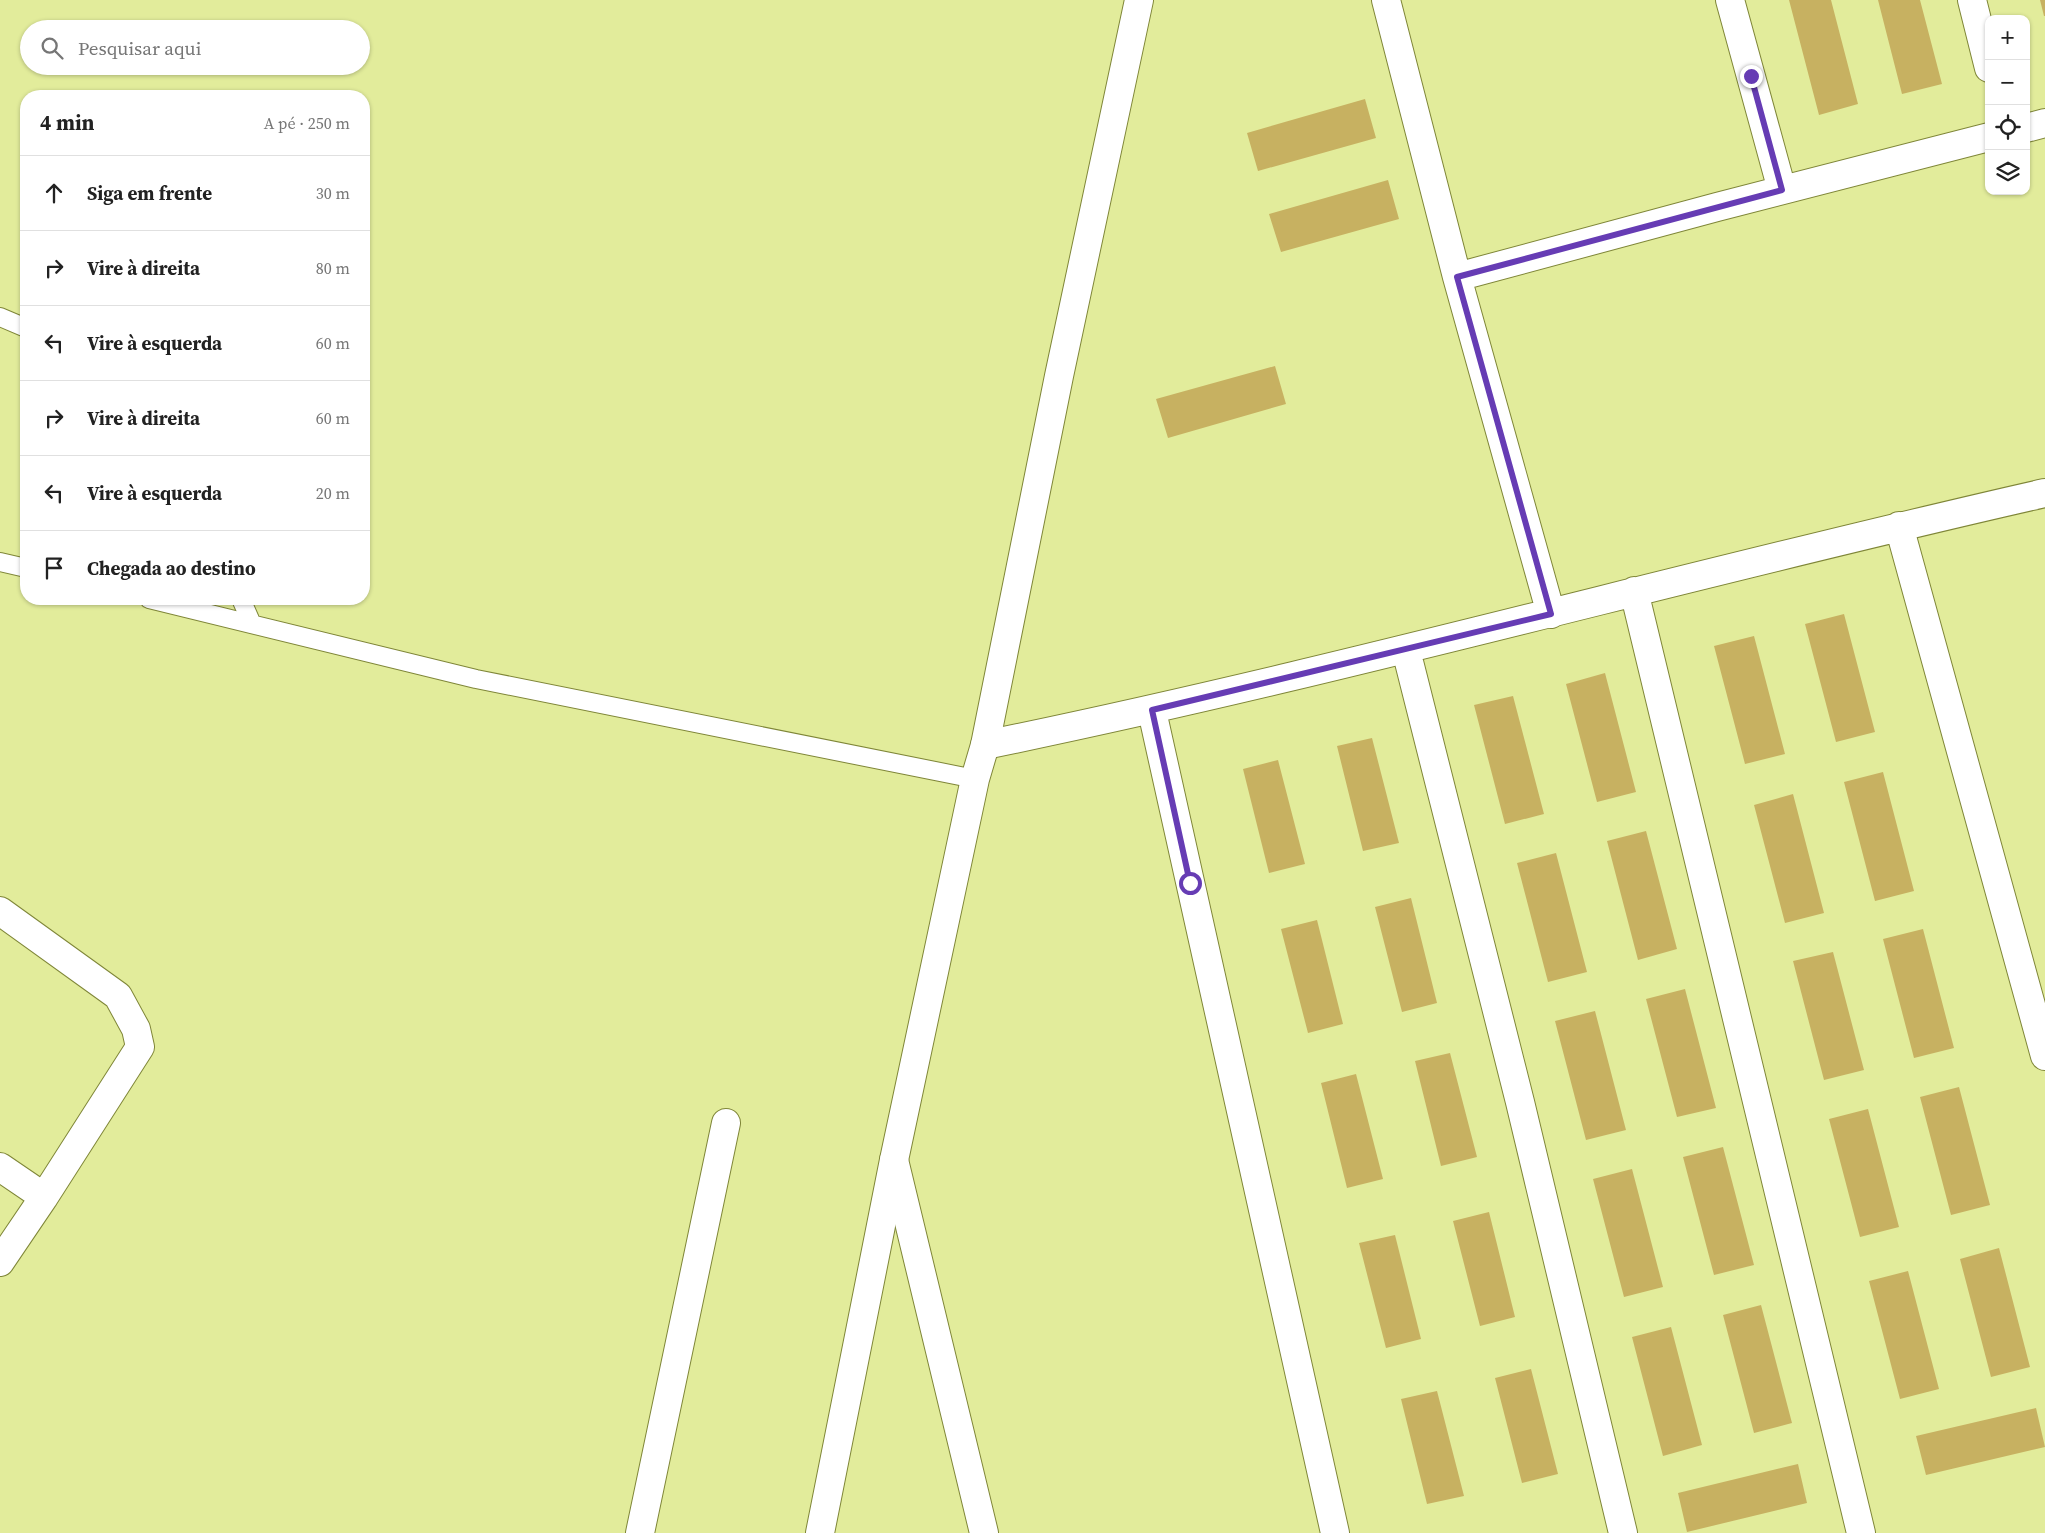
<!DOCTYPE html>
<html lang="pt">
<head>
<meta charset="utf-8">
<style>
  :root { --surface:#fff; --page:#f2f2f2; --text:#222; --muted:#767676; --line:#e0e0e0 }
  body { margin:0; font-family:"Source Serif 4",serif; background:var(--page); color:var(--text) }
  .controls { position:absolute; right:15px; top:15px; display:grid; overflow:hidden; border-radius:10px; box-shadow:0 1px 4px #0004 }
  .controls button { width:45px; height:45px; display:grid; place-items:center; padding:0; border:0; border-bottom:1px solid var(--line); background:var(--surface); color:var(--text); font:25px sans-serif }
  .stop { position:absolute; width:15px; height:15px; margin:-11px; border:4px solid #663cb4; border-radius:50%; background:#fff }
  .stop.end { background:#663cb4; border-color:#fff; box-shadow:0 1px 5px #0008 }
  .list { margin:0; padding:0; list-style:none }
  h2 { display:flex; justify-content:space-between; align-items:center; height:65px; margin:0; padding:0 20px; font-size:21px }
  h2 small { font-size:16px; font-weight:400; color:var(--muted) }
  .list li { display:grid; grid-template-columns:32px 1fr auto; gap:15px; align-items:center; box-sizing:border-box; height:75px; padding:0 20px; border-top:1px solid var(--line) }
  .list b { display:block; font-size:19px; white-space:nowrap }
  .list em { font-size:16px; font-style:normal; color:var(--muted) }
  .icon { flex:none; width:28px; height:28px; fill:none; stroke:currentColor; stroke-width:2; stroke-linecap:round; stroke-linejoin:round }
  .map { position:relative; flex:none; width:2045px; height:1533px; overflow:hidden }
  .search { position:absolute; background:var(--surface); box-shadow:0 1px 4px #0004; left:20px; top:20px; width:350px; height:55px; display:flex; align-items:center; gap:12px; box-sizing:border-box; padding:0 18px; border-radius:28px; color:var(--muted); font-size:19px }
  .panel { position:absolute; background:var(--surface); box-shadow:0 1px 4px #0004; left:20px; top:90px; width:350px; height:515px; border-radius:20px }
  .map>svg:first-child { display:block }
  .building { fill:#c7b161 }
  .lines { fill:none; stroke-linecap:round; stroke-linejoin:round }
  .service-casing { stroke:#7f8638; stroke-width:20 }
  .minor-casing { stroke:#7f8638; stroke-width:30 }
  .tertiary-casing { stroke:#7f8638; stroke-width:30 }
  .service { stroke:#fff; stroke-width:18 }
  .minor { stroke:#fff; stroke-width:28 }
  .tertiary { stroke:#fff; stroke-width:28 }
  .route { stroke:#663cb4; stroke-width:6 }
</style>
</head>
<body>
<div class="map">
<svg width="2045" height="1533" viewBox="0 0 2045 1533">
  <rect width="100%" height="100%" fill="#e2ec9b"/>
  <path class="building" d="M1789 0H1831L1858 104 1819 115Z
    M1878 0H1920L1942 84 1902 94Z
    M2040 0H2045V16H2044Z
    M1365 99 1376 138 1258 171 1247 133Z
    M1388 180 1399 219 1281 252 1269 214Z
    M1275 366 1286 404 1168 438 1156 399Z
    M1844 614 1875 732 1836 742 1805 624Z
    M1754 636 1785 754 1745 764 1714 646Z
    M1605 673 1636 792 1597 802 1566 684Z
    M1513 696 1544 814 1505 824 1474 705Z
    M1372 738 1399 843 1363 851 1337 746Z
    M1278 760 1305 864 1269 873 1243 769Z
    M1883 772 1914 891 1875 901 1844 782Z
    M1793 794 1824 913 1785 923 1754 805Z
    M1646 831 1677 949 1638 960 1607 841Z
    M1556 853 1587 972 1548 982 1517 863Z
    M1411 898 1437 1003 1402 1012 1375 907Z
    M1317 920 1343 1024 1308 1033 1281 929Z
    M1923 929 1954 1048 1914 1058 1883 939Z
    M1833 952 1864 1070 1824 1080 1793 961Z
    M1685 989 1716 1108 1677 1117 1646 999Z
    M1595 1011 1626 1130 1586 1140 1555 1021Z
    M1450 1053 1477 1157 1441 1166 1415 1061Z
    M1356 1074 1383 1179 1347 1188 1321 1083Z
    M1959 1087 1990 1205 1951 1215 1920 1097Z
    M1868 1109 1899 1227 1860 1237 1829 1119Z
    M1723 1147 1754 1265 1714 1275 1683 1157Z
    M1632 1169 1663 1287 1624 1297 1593 1179Z
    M1489 1212 1515 1317 1480 1326 1453 1221Z
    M1395 1235 1421 1339 1386 1348 1359 1243Z
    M1999 1248 2030 1367 1991 1377 1960 1259Z
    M1908 1271 1939 1389 1900 1399 1869 1281Z
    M1761 1305 1792 1423 1754 1433 1723 1315Z
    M1671 1327 1702 1445 1663 1456 1632 1337Z
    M1531 1369 1558 1474 1522 1483 1495 1378Z
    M1437 1391 1464 1496 1427 1504 1401 1399Z
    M2036 1408 2045 1447 1926 1475 1916 1436Z
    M1798 1464 1807 1503 1687 1532 1678 1493Z"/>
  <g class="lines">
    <defs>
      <path id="service" d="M0 317 26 328
        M0 562 26 568
        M149 599 476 679 975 779
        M241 599 252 624"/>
      <path id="minor" d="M1386 0 1457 277 1551 614
        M1730 0 1782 190
        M1972 0 1989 68
        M2026 128 2045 123
        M1457 277 1717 207 1989 137
        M1899 526 2045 1056
        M1634 591 1861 1533
        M1406 650 1520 1102 1623 1533
        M1152 711 1335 1533
        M985 745C1341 672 1691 573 2045 493
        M0 911 118 996 136 1029 140 1047 44 1197 0 1262
        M894 1160 984 1533
        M0 1167 44 1197
        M640 1533 726 1123"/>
      <path id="tertiary" d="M820 1533 894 1160 975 779 985 745 1059 376 1139 0"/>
    </defs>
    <use href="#service" class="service-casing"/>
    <use href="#minor" class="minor-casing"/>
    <use href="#tertiary" class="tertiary-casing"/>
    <use href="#service" class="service"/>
    <use href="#minor" class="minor"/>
    <use href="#tertiary" class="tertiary"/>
  </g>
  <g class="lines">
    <path class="route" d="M1190 883 1152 710 1551 614 1457 277 1782 190 1751 76"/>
  </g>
</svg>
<div class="controls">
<button>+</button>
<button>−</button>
<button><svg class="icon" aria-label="locate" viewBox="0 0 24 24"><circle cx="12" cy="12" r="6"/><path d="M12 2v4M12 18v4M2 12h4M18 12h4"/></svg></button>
<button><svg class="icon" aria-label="layers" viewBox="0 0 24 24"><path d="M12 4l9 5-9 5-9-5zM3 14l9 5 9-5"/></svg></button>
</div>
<div class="stop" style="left:1190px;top:883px"></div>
<div class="stop end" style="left:1751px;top:76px"></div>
<div class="search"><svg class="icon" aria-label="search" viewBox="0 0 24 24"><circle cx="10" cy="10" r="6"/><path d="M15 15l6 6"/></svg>Pesquisar aqui</div>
<section class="panel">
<h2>4 min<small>A pé · 250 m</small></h2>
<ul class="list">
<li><svg class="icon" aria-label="ahead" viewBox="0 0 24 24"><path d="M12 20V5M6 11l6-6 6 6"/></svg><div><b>Siga em frente</b></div><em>30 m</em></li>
<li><svg class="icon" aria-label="right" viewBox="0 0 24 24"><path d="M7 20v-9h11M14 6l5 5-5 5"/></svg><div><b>Vire à direita</b></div><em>80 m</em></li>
<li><svg class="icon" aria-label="left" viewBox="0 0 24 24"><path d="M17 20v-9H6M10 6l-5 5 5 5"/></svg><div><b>Vire à esquerda</b></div><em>60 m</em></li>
<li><svg class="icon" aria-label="right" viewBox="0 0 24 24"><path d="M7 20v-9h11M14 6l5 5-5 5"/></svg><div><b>Vire à direita</b></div><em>60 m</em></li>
<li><svg class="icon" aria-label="left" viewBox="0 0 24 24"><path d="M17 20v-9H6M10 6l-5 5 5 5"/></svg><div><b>Vire à esquerda</b></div><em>20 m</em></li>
<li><svg class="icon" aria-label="arrive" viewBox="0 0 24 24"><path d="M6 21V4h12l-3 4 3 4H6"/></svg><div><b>Chegada ao destino</b></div></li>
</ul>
</section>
</div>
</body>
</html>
